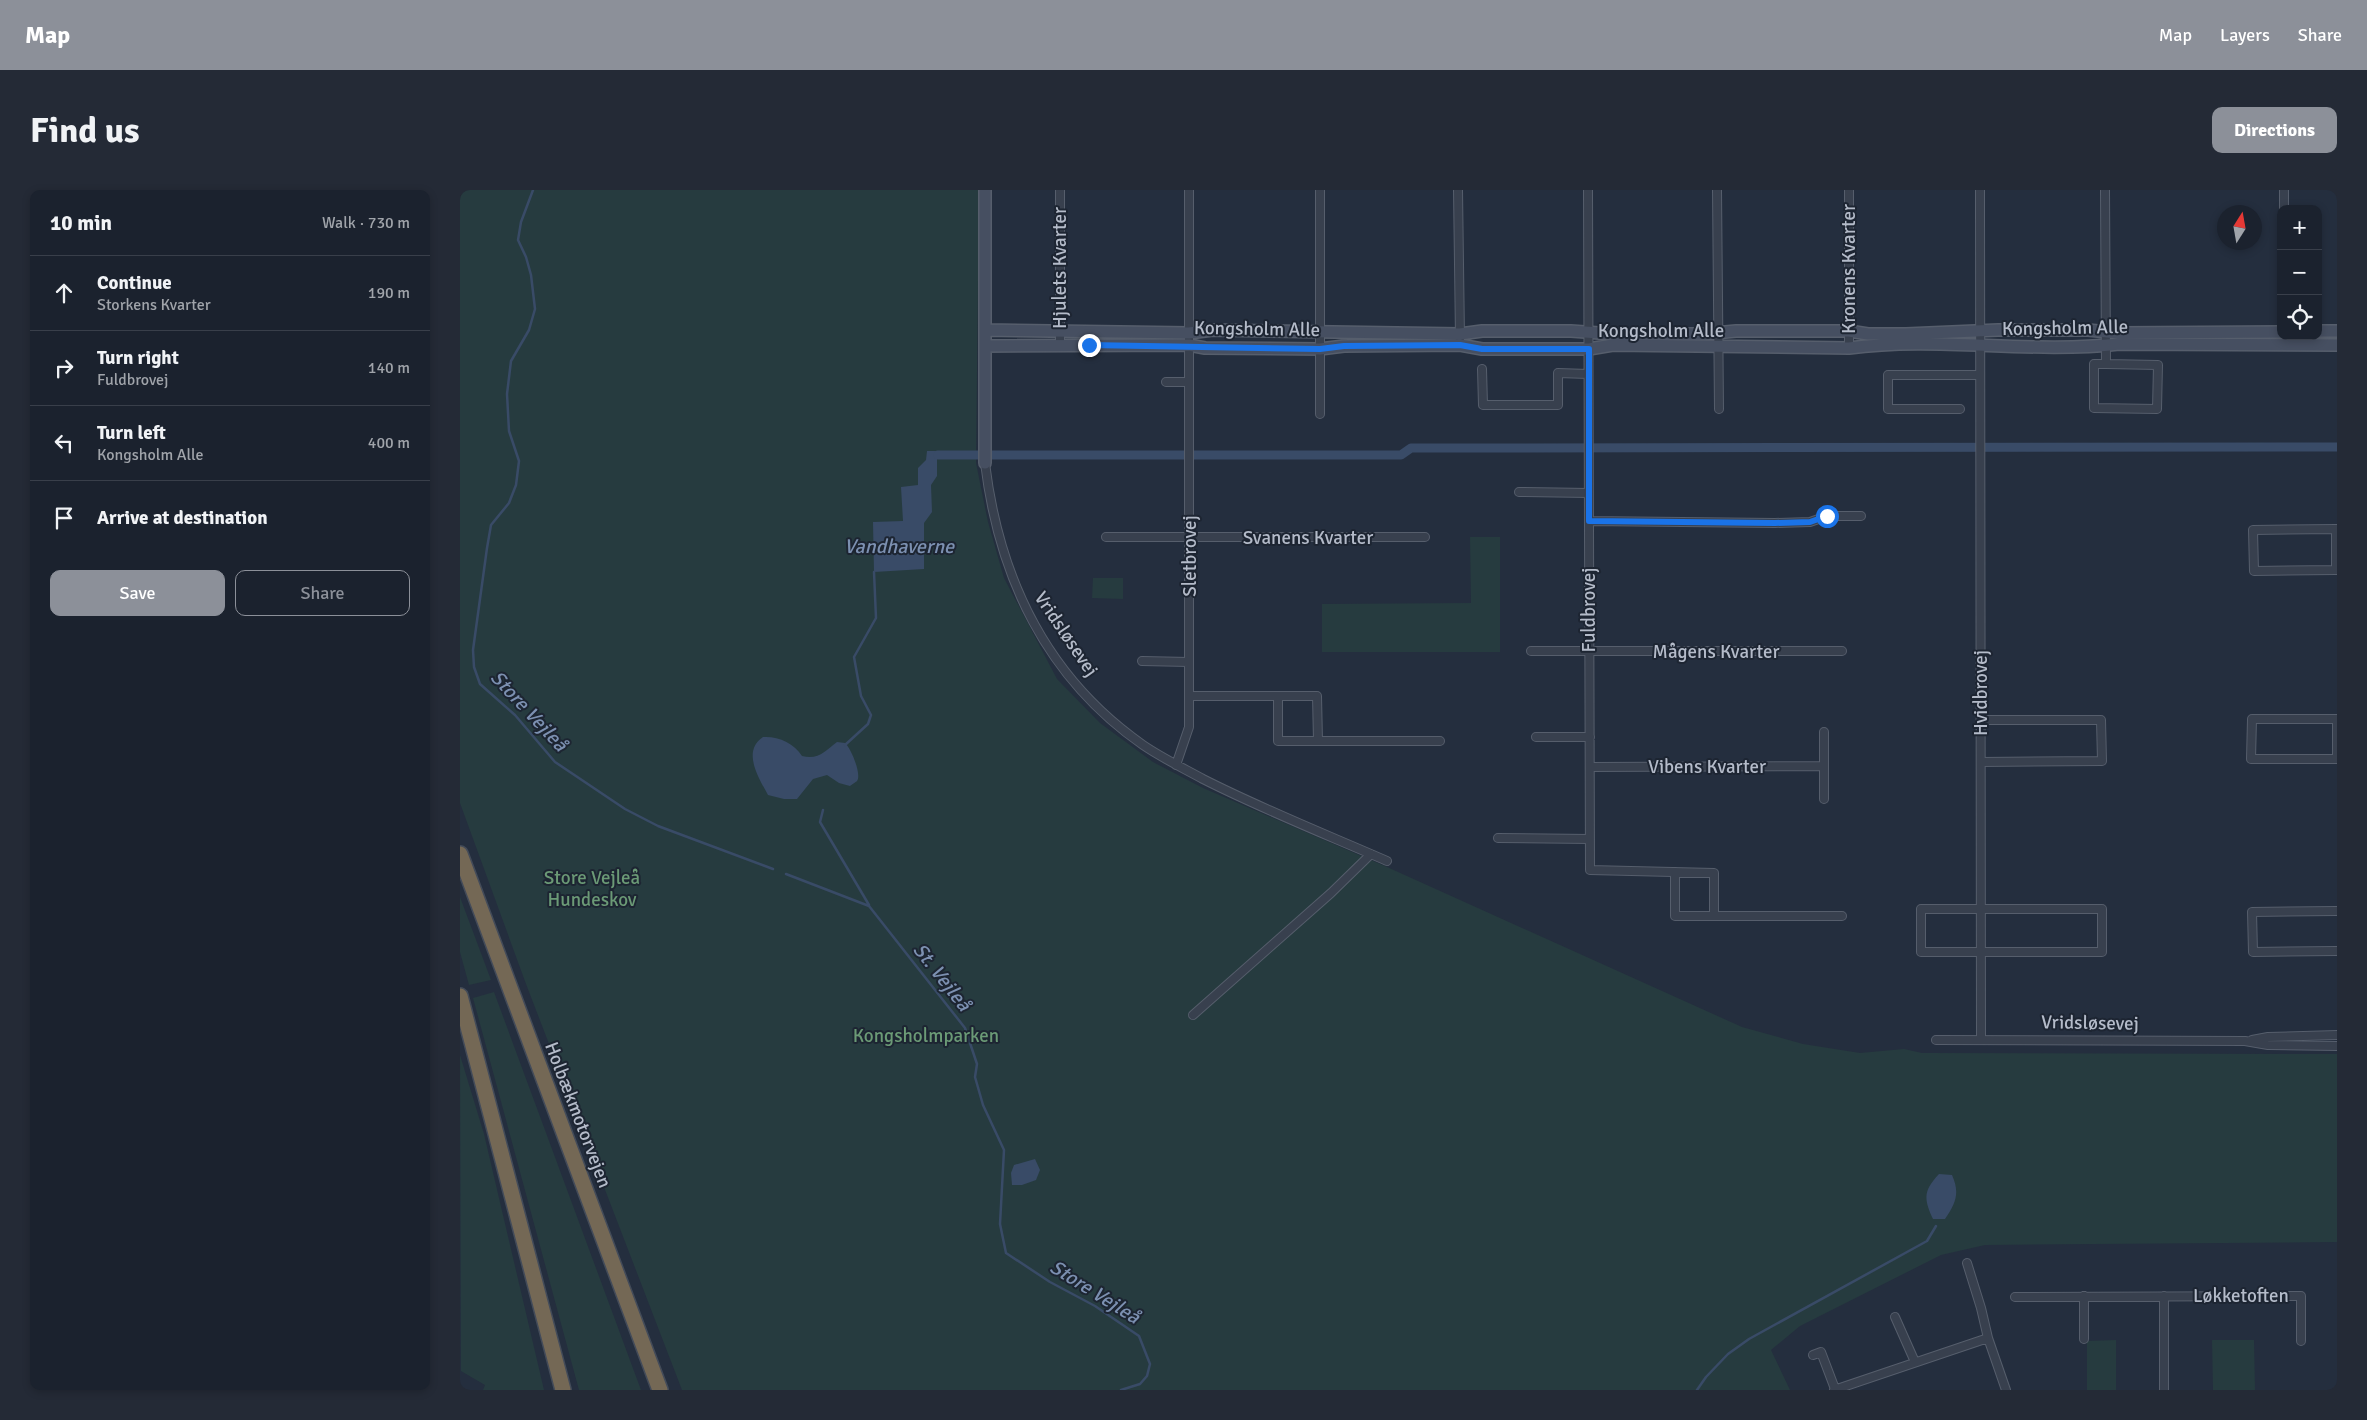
<!DOCTYPE html>
<html lang="en">
<head>
<meta charset="utf-8">
<style>
  :root { --surface:#1b222e; --page:#242a36; --text:#f1f3f6; --muted:#a0a4aa; --line:#393f4a; --accent:#8c9099 }
  body { margin:0; font-family:Signika,sans-serif; background:var(--page); color:var(--text) }
  .controls { position:absolute; right:15px; top:15px; display:grid; overflow:hidden; border-radius:10px; box-shadow:0 2px 8px #0003 }
  .controls button { width:45px; height:45px; display:grid; place-items:center; padding:0; border:0; border-bottom:1px solid var(--line); background:var(--surface); color:var(--text); font:25px sans-serif }
  .compass { position:absolute; left:1757px; top:15px; width:45px; height:45px; border-radius:50%; background:var(--surface); box-shadow:0 2px 8px #0003; rotate:11deg }
  .stop { position:absolute; width:15px; height:15px; margin:-11px; border:4px solid #1a73e8; border-radius:50%; background:#fff }
  .stop.end { background:#1a73e8; border-color:#fff; box-shadow:0 1px 5px #0008 }
  .list { margin:0; padding:0; list-style:none }
  h2 { display:flex; justify-content:space-between; align-items:center; height:65px; margin:0; padding:0 20px; font-size:21px }
  h2 small { font-size:16px; font-weight:400; color:var(--muted) }
  .list li { display:grid; grid-template-columns:32px 1fr auto; gap:15px; align-items:center; box-sizing:border-box; height:75px; padding:0 20px; border-top:1px solid var(--line) }
  .list b { display:block; font-size:19px; white-space:nowrap }
  .list p { margin:0; font-size:16px; white-space:nowrap; color:var(--muted) }
  .list em { font-size:16px; font-style:normal; color:var(--muted) }
  .actions { display:flex; gap:10px; padding:15px 20px }
  .actions a { flex:1; padding:11px 0; border:1px solid var(--accent); border-radius:10px; text-align:center; font-size:18px; color:var(--accent) }
  .actions .main { background:var(--accent); color:#fff }
  .icon { flex:none; width:28px; height:28px; fill:none; stroke:currentColor; stroke-width:2; stroke-linecap:round; stroke-linejoin:round }
  .map { position:relative; flex:none; width:1877px; height:1200px; overflow:hidden; border-radius:10px }
  header { display:flex; align-items:center; gap:30px; box-sizing:border-box; height:70px; padding:0 25px; background:var(--accent); color:#fff }
  header strong { font-size:24px }
  nav { display:flex; gap:28px; margin-inline-start:auto; font-size:18px }
  .intro { display:flex; align-items:center; justify-content:space-between; box-sizing:border-box; height:120px; padding:0 30px }
  h1 { margin:0; font-size:35px }
  .button { padding:12px 22px; border-radius:10px; background:var(--accent); color:#fff; font-size:18px; font-weight:700 }
  main { display:flex; gap:30px; padding:0 30px }
  aside { flex:1; background:var(--surface); border-radius:10px; box-shadow:0 2px 8px #0003 }
  .map>svg:first-child { display:block }
  .green { fill:#263b3f }
  .water { fill:#394b67 }
  .lines { fill:none; stroke-linecap:round; stroke-linejoin:round }
  .stream { stroke:#394b67; stroke-width:2.5 }
  .canal { stroke:#394b67; stroke-width:9 }
  .street-casing { stroke:#565e6c; stroke-width:10 }
  .secondary-casing { stroke:#565e6c; stroke-width:14 }
  .highway-casing { stroke:#434b59; stroke-width:18 }
  .street { stroke:#38404e; stroke-width:8 }
  .secondary { stroke:#464f61; stroke-width:11 }
  .highway { stroke:#746855; stroke-width:15 }
  .route { stroke:#1a73e8; stroke-width:6 }
  .labels { text-anchor:middle; dominant-baseline:central; stroke-width:4; stroke-linejoin:round; paint-order:stroke }
  .street-label { font-size:19px; fill:#b4bbc9; stroke:#1d2532 }
  .park-label { font-size:19px; fill:#6b9a76; stroke:#1d2532 }
  .water-label { font-size:20px; font-style:italic; fill:#7c90b1; stroke:#1d2532 }
</style>
</head>
<body>
<header>
<strong>Map</strong>
<nav><a>Map</a><a>Layers</a><a>Share</a></nav>
</header>
<div class="intro"><h1>Find us</h1><a class="button">Directions</a></div>
<main>
<aside>
<h2>10 min<small>Walk · 730 m</small></h2>
<ul class="list">
<li><svg class="icon" aria-label="ahead" viewBox="0 0 24 24"><path d="M12 20V5M6 11l6-6 6 6"/></svg><div><b>Continue</b><p>Storkens Kvarter</p></div><em>190 m</em></li>
<li><svg class="icon" aria-label="right" viewBox="0 0 24 24"><path d="M7 20v-9h11M14 6l5 5-5 5"/></svg><div><b>Turn right</b><p>Fuldbrovej</p></div><em>140 m</em></li>
<li><svg class="icon" aria-label="left" viewBox="0 0 24 24"><path d="M17 20v-9H6M10 6l-5 5 5 5"/></svg><div><b>Turn left</b><p>Kongsholm Alle</p></div><em>400 m</em></li>
<li><svg class="icon" aria-label="arrive" viewBox="0 0 24 24"><path d="M6 21V4h12l-3 4 3 4H6"/></svg><div><b>Arrive at destination</b></div></li>
</ul>
<div class="actions"><a class="main">Save</a><a>Share</a></div>
</aside>
<div class="map">
<svg width="1877" height="1200" viewBox="0 0 1877 1200">
  <rect width="100%" height="100%" fill="#242e3e"/>
  <path class="green" d="M0 0H519L516 273 528 332 544 388 597 489 640 533 693 572 743 598 927 677 1282 837 1343 854 1400 863 1444 859 1462 863 1877 864V1052L1525 1055 1481 1065 1340 1136 1311 1160 1330 1200H222L66 794 0 613Z
    M1010 347H1040V462H862V414L1011 413Z
    M633 388H663V409L632 408Z
    M0 707 31 790 9 795 0 762Z
    M34 802 181 1200H119L13 808Z
    M0 865 24 944 84 1200H23L25 1195 1 1181Z
    M1656 1150V1200H1627V1151Z
    M1752 1150H1794L1795 1200H1753Z"/>
  <path class="water" d="M467 261H477V286L471 295 472 322 464 333V379L414 382 413 332 443 331 441 297 458 295V278L466 270Z
    M303 547C318 546 334 553 342 566 359 570 365 561 377 552L385 553C391 558 402 585 397 591 396 592 391 595 390 596L379 593 367 585 353 589 337 609H324L308 605C298 587 282 561 303 547Z
    M575 969 580 980 576 990 562 995H552L551 983 554 975Z
    M1479 984 1492 985C1500 1003 1496 1013 1485 1029H1473C1463 1008 1464 1000 1479 984Z"/>
  <g class="lines">
    <path class="stream" d="M73 0 61 32 58 50 66 67 71 85 75 119 69 140 51 171 47 204 49 241 59 271 56 295 49 313 31 335 27 358 13 460 14 477 20 494 55 525 95 572 165 619 198 636 313 679
      M385 555 408 534 411 525 401 506 394 467 416 428 414 382
      M363 620 360 632 409 715
      M326 684 409 716 505 838 517 874 515 887 523 915 544 960 540 1034 546 1063 590 1092 635 1116 679 1146 690 1174 687 1186 680 1194 661 1200
      M1237 1200 1246 1187 1268 1164 1289 1149 1467 1051 1476 1036"/>
    <path class="canal" d="M478 265H941L951 258 1877 257"/>
    <defs>
      <path id="street" d="M600 0V155
        M998 0 1000 148
        M1128 0 1130 680 1254 683V726H1382
        M1257 0 1259 219
        M1389 0V158
        M1520 0 1521 850
        M1645 0 1646 174H1634V218L1697 219 1698 175 1646 174
        M1824 19V0
        M1022 179 1023 215H1098V183L1128 184
        M706 192H729
        M1500 219H1428V185H1519
        M860 224V0
        M525 273C539 388 587 488 683 555 702 568 723 578 743 589 802 619 865 644 927 671
        M1059 302 1129 303
        M1129 331 1315 333 1350 332 1367 326H1401
        M1876 339V380L1794 381 1793 340Z
        M646 347H965
        M1071 461H1382
        M682 471 729 472
        M729 506H818V551H980
        M818 506H857L858 551
        M1792 529H1877V569H1791Z
        M1364 542V609
        M1076 547H1130
        M1521 572 1642 571 1641 530H1521
        M716 575 729 537V0
        M1130 577 1364 576
        M1038 648 1130 649
        M1215 682V726H1254
        M1461 719H1642V762H1461Z
        M1877 721 1792 722 1793 762 1877 761
        M733 825 871 703 911 664
        M1476 850 1785 851 1808 855 1877 856
        M1792 850 1808 847 1877 845
        M1624 1106V1149
        M1555 1107 1841 1106V1151
        M1435 1127 1455 1172
        M1528 1148 1546 1200
        M1353 1165 1361 1162 1375 1199
        M1374 1200 1528 1148 1521 1118 1507 1073
        M1704 1200V1106"/>
      <path id="secondary" d="M525 140 729 143 753 140 1000 144 1022 141H1111L1153 144H1244L1276 141H1389L1408 144H1446L1538 140H1628L1658 143 1821 142
        M1858 141H1877
        M525 156 729 155 745 158 860 159 884 156 1000 155 1022 159H1129L1153 155 1389 158C1477 146 1569 164 1659 154L1877 155
        M525 273V0"/>
      <path id="highway" d="M0 664 200 1200
        M0 806 103 1200"/>
    </defs>
    <use href="#street" class="street-casing"/>
    <use href="#secondary" class="secondary-casing"/>
    <use href="#highway" class="highway-casing"/>
    <use href="#street" class="street"/>
    <use href="#secondary" class="secondary"/>
    <use href="#highway" class="highway"/>
  </g>
  <g class="lines">
    <path class="route" d="M629 155 860 159 884 156 1000 155 1022 159H1129V331L1315 333 1350 332 1367 326"/>
  </g>
  <g class="labels">
    <g class="street-label">
      <text transform="translate(600 78) rotate(-90)">Hjulets Kvarter</text>
      <text transform="translate(1389 79) rotate(-90)">Kronens Kvarter</text>
      <text transform="translate(1605 138) rotate(-1)">Kongsholm Alle</text>
      <text transform="translate(797 139) rotate(1)">Kongsholm Alle</text>
      <text x="1201" y="141">Kongsholm Alle</text>
      <text x="848" y="348">Svanens Kvarter</text>
      <text transform="translate(730 366) rotate(-90)">Sletbrovej</text>
      <text transform="translate(1129 420) rotate(-90)">Fuldbrovej</text>
      <text transform="translate(606 444) rotate(56)">Vridsløsevej</text>
      <text x="1256" y="462">Mågens Kvarter</text>
      <text transform="translate(1521 503) rotate(-90)">Hvidbrovej</text>
      <text x="1247" y="577">Vibens Kvarter</text>
      <text transform="translate(1630 833) rotate(1)">Vridsløsevej</text>
      <text transform="translate(118 925) rotate(69)">Holbækmotorvejen</text>
      <text x="1781" y="1106">Løkketoften</text>
    </g>
    <g class="park-label">
      <text x="132" y="688">Store Vejleå<tspan x="132" dy="22">Hundeskov</tspan></text>
      <text x="466" y="846">Kongsholmparken</text>
    </g>
    <g class="water-label">
      <text x="439" y="356">Vandhaverne</text>
      <text transform="translate(69 521) rotate(47)">Store Vejleå</text>
      <text transform="translate(482 787) rotate(52)">St. Vejleå</text>
      <text transform="translate(635 1102) rotate(32)">Store Vejleå</text>
    </g>
  </g>
</svg>
<div class="controls">
<button>+</button>
<button>−</button>
<button><svg class="icon" aria-label="locate" viewBox="0 0 24 24"><circle cx="12" cy="12" r="6"/><path d="M12 2v4M12 18v4M2 12h4M18 12h4"/></svg></button>
</div>
<svg class="compass" viewBox="-18 -18 36 36"><path d="M0-13l5 13h-10z" fill="#e53935"/><path d="M0 13l5-13h-10z" fill="#a0a4aa"/></svg>
<div class="stop" style="left:1367px;top:326px"></div>
<div class="stop end" style="left:629px;top:155px"></div>
</div>
</main>
</body>
</html>
